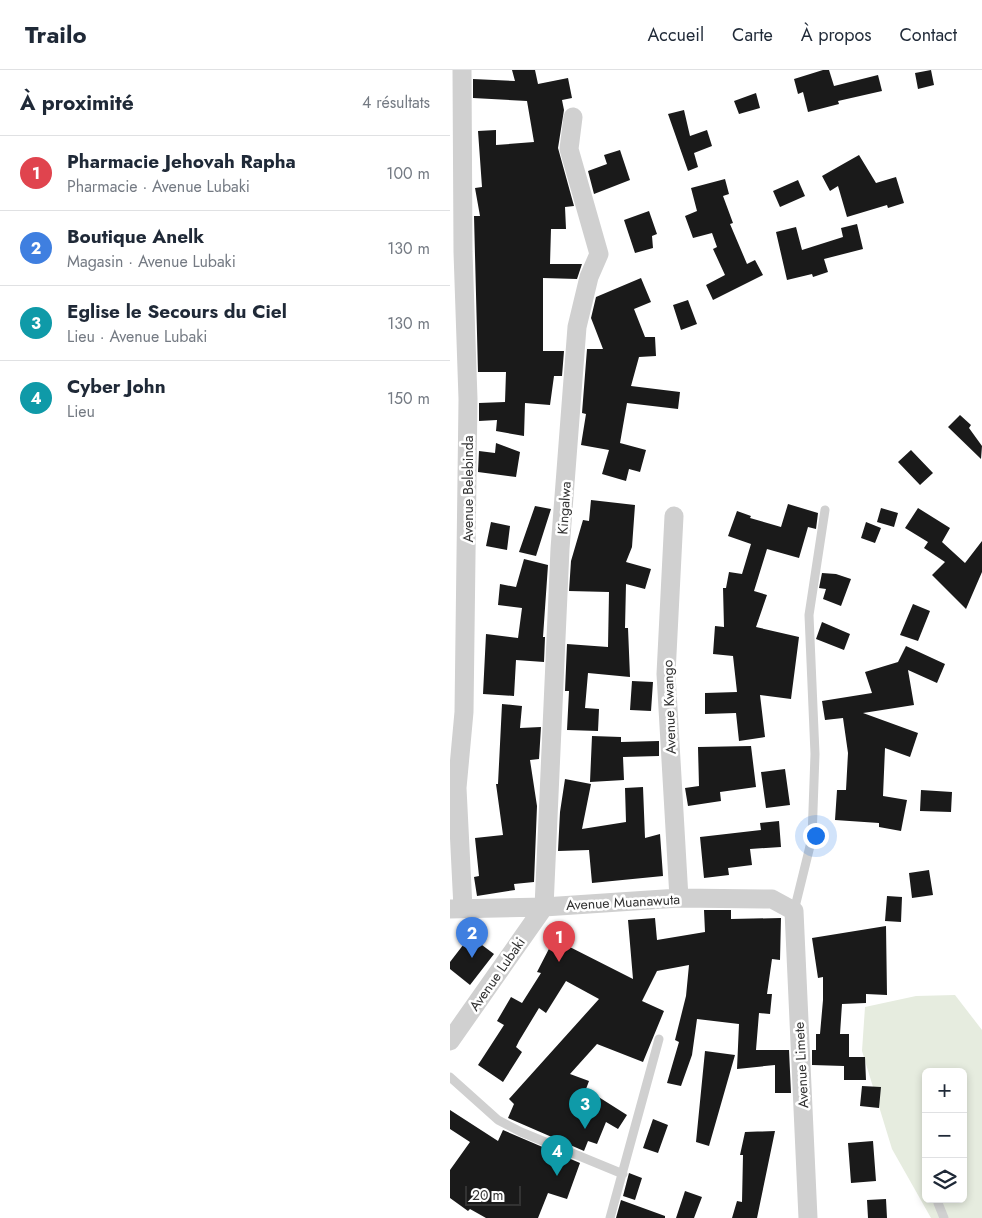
<!DOCTYPE html>
<html lang="fr">
<head>
<meta charset="utf-8">
<style>
  :root { --surface:#fff; --page:#f2f2f3; --text:#1f2937; --muted:#747a83; --line:#e0e1e3; --accent:#1a73e8 }
  body { margin:0; font-family:Jost,sans-serif; background:var(--page); color:var(--text) }
  .controls { position:absolute; right:15px; bottom:15px; display:grid; overflow:hidden; border-radius:8px; box-shadow:0 2px 8px #0003 }
  .controls button { width:45px; height:45px; display:grid; place-items:center; padding:0; border:0; border-bottom:1px solid var(--line); background:var(--surface); color:var(--text); font:25px sans-serif }
  .scale { position:absolute; left:15px; bottom:12px; width:56px; box-sizing:border-box; padding-left:5px; border:2px solid #333; border-top:0; font-size:14px; line-height:18px; white-space:nowrap; color:#333; -webkit-text-stroke:4px #fff; paint-order:stroke }
  .you { position:absolute; left:365px; top:765px; width:18px; height:18px; margin:-12px; border:4px solid #fff; border-radius:50%; background:#1a73e8; box-shadow:0 0 0 8px #1a73e833 }
  .badge { display:grid; place-items:center; width:32px; height:32px; border-radius:50%; background:var(--accent); color:#fff; font-size:16px; font-weight:700 }
  .pin { position:absolute; translate:-50% -41px; filter:drop-shadow(0 1px 2px #0008) }
  .pin::after { content:''; position:absolute; top:26px; width:18px; height:15px; background:inherit; clip-path:polygon(0 0,100% 0,50% 100%) }
  .list { margin:0; padding:0; list-style:none }
  h2 { display:flex; justify-content:space-between; align-items:center; height:65px; margin:0; padding:0 20px; font-size:21px }
  h2 small { font-size:16px; font-weight:400; color:var(--muted) }
  .list li { display:grid; grid-template-columns:32px 1fr auto; gap:15px; align-items:center; box-sizing:border-box; height:75px; padding:0 20px; border-top:1px solid var(--line) }
  .list b { display:block; font-size:19px; white-space:nowrap }
  .list p { margin:0; font-size:16px; white-space:nowrap; color:var(--muted) }
  .list em { font-size:16px; font-style:normal; color:var(--muted) }
  .icon { flex:none; width:28px; height:28px; fill:none; stroke:currentColor; stroke-width:2; stroke-linecap:round; stroke-linejoin:round }
  .map { position:relative; flex:none; width:532px; height:1148px; overflow:hidden }
  header { display:flex; align-items:center; gap:30px; box-sizing:border-box; height:70px; padding:0 25px; background:var(--surface); border-bottom:1px solid var(--line) }
  header strong { font-size:24px }
  nav { display:flex; gap:28px; margin-inline-start:auto; font-size:18px }
  main { display:flex }
  aside { flex:1; background:var(--surface) }
  .map>svg:first-child { display:block }
  .green { fill:#e6ecdf; fill-rule:evenodd }
  .building { fill:#1a1a1a }
  .lines { fill:none; stroke-linecap:round; stroke-linejoin:round }
  .lane { stroke:#d0d0d0; stroke-width:9 }
  .street { stroke:#d0d0d0; stroke-width:19 }
  .labels { text-anchor:middle; dominant-baseline:central; stroke-width:5; stroke-linejoin:round; paint-order:stroke }
  .street-label { font-size:14px; fill:#333; stroke:#fff }
</style>
</head>
<body>
<header>
<strong>Trailo</strong>
<nav><a>Accueil</a><a>Carte</a><a>À propos</a><a>Contact</a></nav>
</header>
<main>
<aside>
<h2>À proximité<small>4 résultats</small></h2>
<ul class="list">
<li><span class="badge" style="background:#e0444e">1</span><div><b>Pharmacie Jehovah Rapha</b><p>Pharmacie · Avenue Lubaki</p></div><em>100 m</em></li>
<li><span class="badge" style="background:#3f7fe0">2</span><div><b>Boutique Anelk</b><p>Magasin · Avenue Lubaki</p></div><em>130 m</em></li>
<li><span class="badge" style="background:#0f9aa8">3</span><div><b>Eglise le Secours du Ciel</b><p>Lieu · Avenue Lubaki</p></div><em>130 m</em></li>
<li><span class="badge" style="background:#0f9aa8">4</span><div><b>Cyber John</b><p>Lieu</p></div><em>150 m</em></li>
</ul>
</aside>
<div class="map">
<svg width="532" height="1148" viewBox="0 0 532 1148">
  <rect width="100%" height="100%" fill="#fff"/>
  <path class="green" d="M505 925 532 960V1148H481L442 1079 412 981 415 937 466 926ZM476 1002H513V1129H476Z"/>
  <path class="building" d="M62 0H85L88 14 118 8 122 28 112 30 114 40 108 78 124 136 115 137 116 159H101L100 194H132L127 209 93 208V281H114L112 306H104L100 335 75 333 74 366 46 361 47 350 29 351V333L55 332 56 302H28L24 146H30L25 118 32 117 28 61 46 60V75L84 72 77 31 23 28V9L65 11Z
    M373 0H379L384 16 428 5 432 21 388 31 389 34 358 42 353 22 348 24 344 9Z
    M481 0 484 15 468 19 465 3Z
    M306 23 310 38 289 44 284 31Z
    M234 40 240 66 257 60 262 76 244 83 248 97 238 101 218 44Z
    M170 80 180 110 144 124 138 101 157 94 154 85Z
    M409 85 426 113 446 107 454 133 438 138 437 135 397 147 388 116 380 121 372 106Z
    M275 109 279 124 273 126 283 153 280 154 297 194 305 190 313 205 263 230 256 215 275 205 263 179 267 177 262 163 243 168 235 146 247 141 241 118Z
    M348 110 355 126 330 137 323 121Z
    M199 141 207 164 202 166 203 178 185 183 174 150Z
    M407 154 413 179 374 189 378 202 363 207 362 204 337 210 326 162 346 157 352 180 393 167 391 158Z
    M191 208 201 232 184 239 195 267H205L206 286 189 287 181 316 230 322 228 339 177 333 170 373 196 380 190 402 179 399 176 411 152 404 159 380 131 375 136 344 132 343 137 279H153L141 248 146 227Z
    M238 230 247 254 231 260 223 235Z
    M510 345 521 355 519 358 532 376 531 389 498 357Z
    M46 373 70 382 66 407 28 402 29 381 45 383Z
    M461 380 483 403 470 415 448 392Z
    M141 430 185 435 182 477 176 492 201 499 195 519 176 514 175 558H178L180 607 138 603 135 638 149 639 148 661 117 660 119 621H115L117 574 158 577 159 522 119 521 121 491 133 450 139 451Z
    M338 434 368 443 366 459 358 457 349 488 317 479 304 521 317 525 306 557 349 567 341 629 310 625 315 667 289 671 286 643 255 644V623L287 622 283 586 263 584 265 556 274 557 273 518H276L279 502 292 504 301 474 278 466 287 441 301 446 300 448 331 457Z
    M85 436 101 439 86 486 69 482Z
    M431 438 448 443 444 457 427 452Z
    M468 438 500 458 492 472 515 493 532 471V502L516 539 482 505 495 492 474 478 478 472 455 458Z
    M41 452 60 456 57 480 36 476Z
    M416 452 431 458 425 473 411 468Z
    M74 489 98 495 93 567H95L94 592 66 590 64 626 33 624 36 564 68 568 72 538 48 535 50 514 66 517Z
    M372 503 386 504 401 509 391 536 373 529 376 519 369 518Z
    M463 534 480 541 468 571 450 565Z
    M372 552 400 564 394 580 366 569Z
    M456 576 495 594 487 613 458 600 464 635 413 643 468 663 460 687 435 678 433 726 457 730 451 761 429 757V753L385 750 387 720H396L398 683 393 648 375 650 372 631 422 623 415 602 448 592Z
    M182 611 203 612 201 641 180 640Z
    M52 634 72 636 70 658 91 657 89 689 80 690 87 736 84 812 64 814 65 820 27 826 24 807 29 806 25 768 53 765 46 714H48Z
    M142 666 171 667V672L209 671V686L173 687 174 710 140 712Z
    M301 676 306 717 270 722 271 731 238 736 235 718 249 716 248 677Z
    M335 699 340 735 316 738 311 702Z
    M115 709 141 714 132 759 176 752 175 718 193 717 195 768 210 764 213 806 142 813 139 780 108 781 110 742Z
    M471 720 502 722 501 742 470 741Z
    M329 751 331 777 300 779 302 795 278 798 279 805 254 808 250 767 311 760 310 753Z
    M479 800 483 825 462 828 459 803Z
    M437 826 452 827 451 852 435 851Z
    M254 840H281V849L331 848 330 890 322 889 317 924H322L320 944 309 943 306 980H339L341 1023H325V995L287 999 289 954 247 949 242 985 231 1016 217 1013 229 972 225 970 236 926 239 895 207 901 192 931 214 941 193 992 147 974 120 1004 139 1011 136 1019 177 1045 168 1059 156 1052 147 1074 138 1071 134 1081 58 1048 64 1034 59 1029 149 929 116 911 96 943 89 938 69 971 66 977 72 982 53 1012 28 995 54 955 47 951 61 927 72 933 91 903 87 902 104 869 183 909 178 850 205 848 207 870 255 862Z
    M436 856 437 925 416 924V933L392 934 390 964H399V987H415L416 1010H394V996L362 995V980H366V964H370L373 930V907L368 908 362 868Z
    M20 866 44 884 20 915 0 899V892Z
    M255 981 285 985 259 1076 246 1072Z
    M412 1016 431 1017 429 1038 410 1036Z
    M0 1040 48 1071 53 1060 130 1093 117 1129 98 1123 88 1148H36L20 1139 18 1141 0 1128V1100L20 1072 0 1059Z
    M203 1049 218 1055 208 1083 193 1078Z
    M325 1061 307 1148H282L287 1131 292 1132 293 1085H290L295 1062Z
    M423 1071 426 1111 401 1113 398 1073Z
    M179 1103 192 1108 185 1130 173 1126Z
    M235 1121 252 1127 244 1148H226Z
    M436 1129 437 1148H418L417 1130Z
    M171 1130 215 1146V1148H166Z"/>
  <g class="lines">
    <path class="lane" d="M344 841 362 768 365 684 359 545 375 440
      M0 1007 48 1050 71 1062 173 1104
      M488 1133 494 1148
      M160 1148 209 969"/>
    <path class="street" d="M12 0 13 182 18 329 14 642 7 718 13 838
      M224 446 216 604 229 828
      M0 839 94 837 229 828 322 829 344 841 358 1148
      M0 971 94 837 110 479 127 257 139 207 149 184 119 79 123 47"/>
  </g>
  <g class="labels">
    <g class="street-label">
      <text transform="translate(18 419) rotate(-90)">Avenue Belebinda</text>
      <text transform="translate(114 438) rotate(-86)">Kingalwa</text>
      <text transform="translate(219 637) rotate(-92)">Avenue Kwango</text>
      <text transform="translate(173 832) rotate(-3)">Avenue Muanawuta</text>
      <text transform="translate(47 904) rotate(-55)">Avenue Lubaki</text>
      <text transform="translate(351 995) rotate(-93)">Avenue Limete</text>
    </g>
  </g>
</svg>
<div class="controls">
<button>+</button>
<button>−</button>
<button><svg class="icon" aria-label="layers" viewBox="0 0 24 24"><path d="M12 4l9 5-9 5-9-5zM3 14l9 5 9-5"/></svg></button>
</div>
<div class="scale">20 m</div>
<div class="you"></div>
<div class="pin badge" style="left:109px;top:892px;background:#e0444e">1</div>
<div class="pin badge" style="left:22px;top:888px;background:#3f7fe0">2</div>
<div class="pin badge" style="left:135px;top:1059px;background:#0f9aa8">3</div>
<div class="pin badge" style="left:107px;top:1106px;background:#0f9aa8">4</div>
</div>
</main>
</body>
</html>
